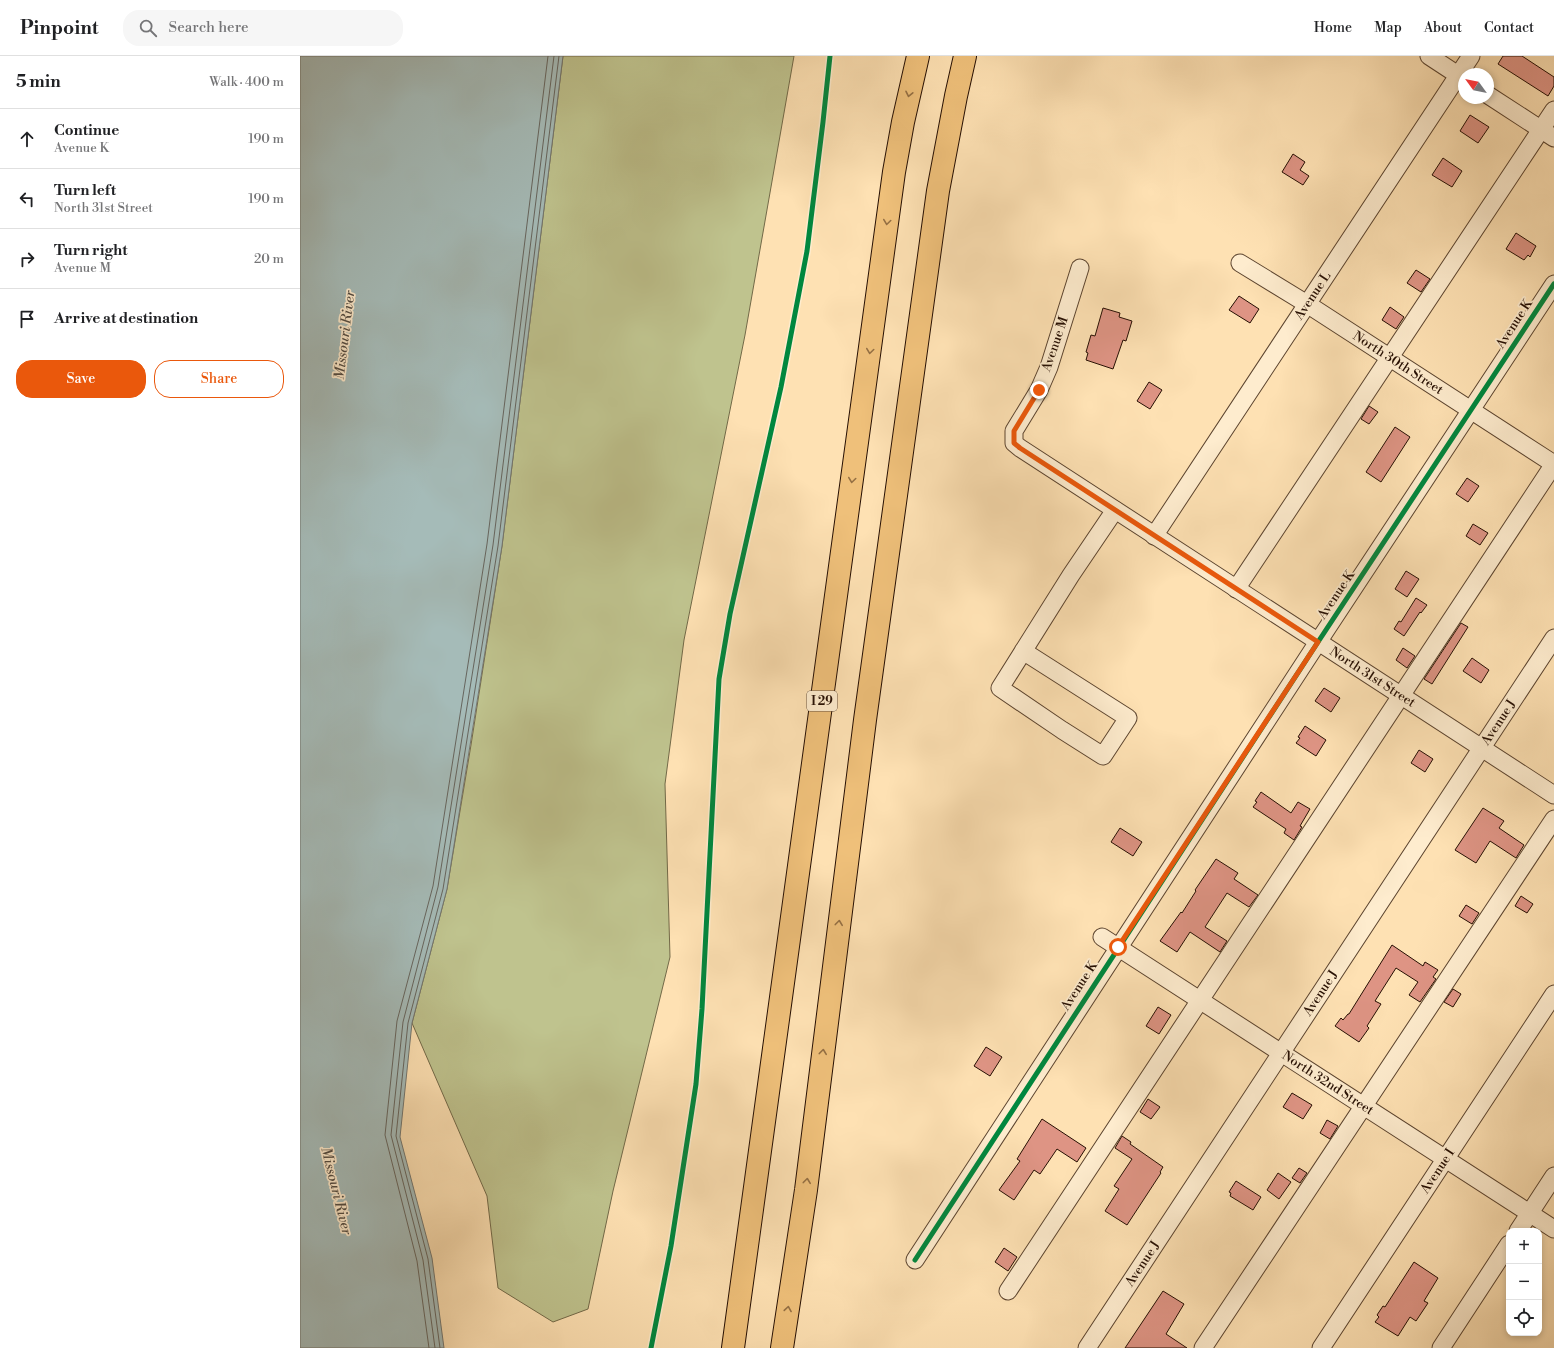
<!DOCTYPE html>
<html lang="en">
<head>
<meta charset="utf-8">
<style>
  :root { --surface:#fff; --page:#f6f6f6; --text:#202124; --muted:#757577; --line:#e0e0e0; --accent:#ea580c }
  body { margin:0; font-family:"Libre Bodoni",serif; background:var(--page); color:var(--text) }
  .controls { position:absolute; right:12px; bottom:12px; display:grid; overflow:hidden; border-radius:8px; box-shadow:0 2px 6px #0003 }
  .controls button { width:36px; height:36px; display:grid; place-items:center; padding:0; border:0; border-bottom:1px solid var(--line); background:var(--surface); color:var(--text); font:20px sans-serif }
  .compass { position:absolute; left:1158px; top:12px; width:36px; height:36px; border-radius:50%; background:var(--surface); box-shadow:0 2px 6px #0003; rotate:303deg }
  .stop { position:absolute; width:12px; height:12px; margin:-9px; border:3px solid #ea580c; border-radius:50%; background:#fff }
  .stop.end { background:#ea580c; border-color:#fff; box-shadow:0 1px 4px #0008 }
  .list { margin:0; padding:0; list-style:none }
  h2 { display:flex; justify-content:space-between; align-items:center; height:52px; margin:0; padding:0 16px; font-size:17px }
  h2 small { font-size:13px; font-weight:400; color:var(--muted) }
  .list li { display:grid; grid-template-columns:26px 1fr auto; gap:12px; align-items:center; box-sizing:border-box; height:60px; padding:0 16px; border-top:1px solid var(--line) }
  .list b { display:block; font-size:15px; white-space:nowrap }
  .list p { margin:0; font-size:13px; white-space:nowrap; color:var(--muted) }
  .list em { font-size:13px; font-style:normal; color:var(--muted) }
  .actions { display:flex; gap:8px; padding:12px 16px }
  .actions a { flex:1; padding:9px 0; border:1px solid var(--accent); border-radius:16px; text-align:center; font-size:14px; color:var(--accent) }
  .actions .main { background:var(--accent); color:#fff }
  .icon { flex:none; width:22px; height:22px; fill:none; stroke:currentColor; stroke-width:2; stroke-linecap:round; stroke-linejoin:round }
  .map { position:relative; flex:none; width:1254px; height:1292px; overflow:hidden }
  header { display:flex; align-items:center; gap:24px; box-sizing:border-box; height:56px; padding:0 20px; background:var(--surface); border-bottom:1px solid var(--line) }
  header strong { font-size:19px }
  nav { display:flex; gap:22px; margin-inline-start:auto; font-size:14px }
  .search { width:280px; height:36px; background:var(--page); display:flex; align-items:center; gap:10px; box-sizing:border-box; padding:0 14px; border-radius:16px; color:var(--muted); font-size:15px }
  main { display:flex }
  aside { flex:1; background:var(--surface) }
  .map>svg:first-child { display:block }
  .green { fill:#bfc38e; stroke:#726948 }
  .water { fill:#a5bbb8; stroke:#727670 }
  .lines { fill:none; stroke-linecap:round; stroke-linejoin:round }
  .shore { stroke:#66655e; stroke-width:1 }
  .building { fill:#de9484; stroke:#260f03 }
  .minor-casing { stroke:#5c442f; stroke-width:19 }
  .highway-casing { stroke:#260f03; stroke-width:24 }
  .minor { stroke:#feecce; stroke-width:17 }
  .highway { stroke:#efc07a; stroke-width:22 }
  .cycleway-casing { stroke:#feecce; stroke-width:8 }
  .cycleway { stroke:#00873e; stroke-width:5 }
  .oneway { stroke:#957044 }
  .route { stroke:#ea580c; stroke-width:5 }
  .labels { text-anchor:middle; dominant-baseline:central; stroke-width:3.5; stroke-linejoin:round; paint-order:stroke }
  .shield { fill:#feecce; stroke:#675140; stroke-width:1 }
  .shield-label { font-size:12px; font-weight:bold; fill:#260f03 }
  .street-label { font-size:13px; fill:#260f03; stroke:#feecce }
  .water-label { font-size:14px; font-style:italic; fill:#524b42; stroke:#feecce }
</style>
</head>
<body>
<header>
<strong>Pinpoint</strong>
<div class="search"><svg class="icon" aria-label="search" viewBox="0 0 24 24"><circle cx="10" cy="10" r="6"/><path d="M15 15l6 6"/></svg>Search here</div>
<nav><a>Home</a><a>Map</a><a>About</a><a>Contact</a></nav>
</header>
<main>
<aside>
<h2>5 min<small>Walk · 400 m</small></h2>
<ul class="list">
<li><svg class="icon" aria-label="ahead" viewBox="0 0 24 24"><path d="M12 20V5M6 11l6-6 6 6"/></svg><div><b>Continue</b><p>Avenue K</p></div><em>190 m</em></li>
<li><svg class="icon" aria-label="left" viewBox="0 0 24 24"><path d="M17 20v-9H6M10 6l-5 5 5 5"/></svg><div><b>Turn left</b><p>North 31st Street</p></div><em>190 m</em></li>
<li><svg class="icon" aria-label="right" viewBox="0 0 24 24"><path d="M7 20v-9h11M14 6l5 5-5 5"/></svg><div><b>Turn right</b><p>Avenue M</p></div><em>20 m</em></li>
<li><svg class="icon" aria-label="arrive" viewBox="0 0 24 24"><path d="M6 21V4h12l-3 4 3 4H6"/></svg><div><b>Arrive at destination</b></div></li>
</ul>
<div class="actions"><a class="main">Save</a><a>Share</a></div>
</aside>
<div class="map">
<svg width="1254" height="1292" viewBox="0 0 1254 1292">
  <rect width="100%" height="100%" fill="#fee1b3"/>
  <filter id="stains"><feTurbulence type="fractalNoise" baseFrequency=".005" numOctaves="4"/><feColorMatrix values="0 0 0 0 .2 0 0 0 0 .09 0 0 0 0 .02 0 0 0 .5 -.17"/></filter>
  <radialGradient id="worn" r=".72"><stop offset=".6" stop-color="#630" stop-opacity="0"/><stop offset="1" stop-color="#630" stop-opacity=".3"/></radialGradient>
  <path class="green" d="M263 0H494L445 279 384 584 365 728 370 901 313 1135 288 1253 253 1266 198 1232 187 1140 112 967 147 833 171 689 202 490Z"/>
  <path class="water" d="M0 0H263L202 490 147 833 112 967 100 1081 132 1202 144 1292H0Z"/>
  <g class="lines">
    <path class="shore" d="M129 1292 117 1205 85 1079 97 965 133 830 187 488 248 0
      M135 1292 123 1204 91 1079 103 966 138 831 193 489 254 0
      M140 1292 128 1203 96 1080 108 967 143 833 198 490 259 0"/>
  </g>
  <path class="building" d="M1203 0H1222L1254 21V30L1248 40 1198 8Z
    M1170 59 1189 71 1178 87 1160 75Z
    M993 98 1005 106 1000 114 1009 120 1003 129 982 116Z
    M1143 102 1162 115 1152 131 1132 119Z
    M1216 177 1236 190 1230 201 1228 199 1224 204 1206 193Z
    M1116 214 1130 223 1121 236 1107 227Z
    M939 240 959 253 950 267 929 254Z
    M1090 251 1104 261 1096 273 1082 264Z
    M803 252 820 257 819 261 832 265 826 285 823 284 813 313 786 304 788 297 786 296 791 279 795 280Z
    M849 326 862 334 850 353 837 345Z
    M1069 350 1078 356 1069 368 1061 363Z
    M1095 371 1110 381 1081 426 1066 416Z
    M1167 422 1179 430 1168 446 1156 438Z
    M1173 468 1188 477 1180 489 1166 480Z
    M1106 515 1119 523 1107 541 1095 533Z
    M1116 542 1127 549 1121 557 1120 556 1104 580 1094 573 1099 565 1101 566Z
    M1161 567 1168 571 1132 628 1124 623Z
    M1103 592 1115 600 1107 612 1096 604Z
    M1172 602 1189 614 1181 627 1163 615Z
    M1024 632 1040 642 1031 656 1015 645Z
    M1005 670 1026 684 1016 700 996 687 1000 682 998 681Z
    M1119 694 1133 703 1125 716 1111 707Z
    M961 736 991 757 998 746 1010 753 1000 770 1002 771 994 784 984 777 986 773 953 751 957 746 955 745Z
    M1183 752 1204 765 1199 772 1224 789 1216 802 1190 785 1176 807 1155 794Z
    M820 772 842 786 833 800 811 786Z
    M916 803 938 817 934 823 958 839 949 851 927 837 905 871 927 885 920 896 890 876 877 896 860 885 881 856 882 857 896 835 895 834Z
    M1221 840 1233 848 1227 857 1215 850Z
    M1166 849 1179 857 1172 868 1159 860Z
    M1092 889 1123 910 1125 906 1138 914 1133 921 1136 923 1120 946 1109 939 1118 926 1096 912 1075 945 1081 948 1067 970 1069 972 1059 986 1035 970 1041 962 1043 964 1048 958H1049Z
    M1153 933 1161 938 1153 951 1144 946Z
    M858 951 871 959 859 978 846 970Z
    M686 991 702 1001 690 1020 674 1010Z
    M992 1037 1012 1049 1003 1063 983 1051Z
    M848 1043 860 1051 851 1063 840 1056Z
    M742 1063 786 1092 777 1106 757 1093 740 1118 734 1114 714 1144 699 1134 720 1105 717 1103Z
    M1027 1064 1038 1070 1030 1083 1020 1077Z
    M822 1080 831 1086 830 1088 863 1111 860 1116 861 1117 827 1169 805 1155 819 1133 814 1130 832 1103 815 1092Z
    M999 1112 1007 1117 1000 1127 992 1122Z
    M978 1117 991 1126 979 1143 967 1134Z
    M936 1125 961 1141 953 1154 930 1140 931 1137 929 1136Z
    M704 1192 717 1201 708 1215 695 1206Z
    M1114 1206 1138 1222 1124 1245 1128 1247 1116 1265 1110 1261 1098 1280 1075 1266 1079 1261 1077 1259 1083 1250 1085 1251Z
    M863 1235 884 1248 866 1278 887 1292H825Z"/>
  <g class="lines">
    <defs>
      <g id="minor">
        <path d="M1129 0 1164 23"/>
        <path d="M1188 39 1254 82"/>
        <path id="s1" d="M940 207 1007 248 1254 408"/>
        <path id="s2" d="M780 212 749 311 739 334 714 375V387L720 392 1254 739"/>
        <path id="s3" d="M854 480 1171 0"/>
        <path d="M936 533 1254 54"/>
        <path d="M723 595 828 662 803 700 762 674 700 632 771 519 815 454"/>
        <path id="s4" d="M802 881 1254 1173"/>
        <path d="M1218 1175 1254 1120"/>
        <path d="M615 1204 1018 586 1254 228"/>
        <path d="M708 1235 1254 408"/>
        <path id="s5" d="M787 1292 1254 582"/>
        <path d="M903 1292 1254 763"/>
        <path id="s6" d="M1021 1292 1254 938"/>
        <path d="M1141 1292 1209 1188"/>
      </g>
      <path id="highway" d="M433 1292 594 116 603 66 618 0
        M482 1292 506 1134 565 664 638 135 656 40 665 0"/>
    </defs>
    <use href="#minor" class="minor-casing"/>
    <use href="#highway" class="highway-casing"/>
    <use href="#minor" class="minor"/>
    <use href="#highway" class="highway"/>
    <defs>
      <path id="cycleway" d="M615 1204 1018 586 1254 228
        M351 1292 371 1190 396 1028 402 953 419 623 430 558 481 331 507 195 523 66 530 0"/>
    </defs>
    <use href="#cycleway" class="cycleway-casing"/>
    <use href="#cycleway" class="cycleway"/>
  </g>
  <defs><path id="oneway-chevron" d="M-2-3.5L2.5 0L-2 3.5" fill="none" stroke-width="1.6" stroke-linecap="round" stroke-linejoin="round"/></defs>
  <g class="oneway">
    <use href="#oneway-chevron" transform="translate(609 38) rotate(102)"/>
    <use href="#oneway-chevron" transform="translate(587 166) rotate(98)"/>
    <use href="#oneway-chevron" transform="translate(570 295) rotate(98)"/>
    <use href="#oneway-chevron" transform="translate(552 424) rotate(98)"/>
    <use href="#oneway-chevron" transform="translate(539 867) rotate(-83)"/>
    <use href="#oneway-chevron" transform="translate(523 996) rotate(-83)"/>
    <use href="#oneway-chevron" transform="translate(507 1125) rotate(-83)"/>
    <use href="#oneway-chevron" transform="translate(488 1253) rotate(-81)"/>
  </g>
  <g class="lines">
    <path class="route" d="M739 334 714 375V387L720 392 1018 586 818 891"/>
  </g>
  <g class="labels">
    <rect class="shield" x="507" y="635" width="30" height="20" rx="3"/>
    <g class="shield-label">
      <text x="522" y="645">I 29</text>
    </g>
    <g class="street-label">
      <text stroke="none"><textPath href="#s3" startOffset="288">Avenue L</textPath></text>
      <text transform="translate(1214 268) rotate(-57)">Avenue K</text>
      <text transform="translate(755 288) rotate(-71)">Avenue M</text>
      <text stroke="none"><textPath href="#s1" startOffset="187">North 30th Street</textPath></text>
      <text transform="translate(1036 539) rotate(-56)">Avenue K</text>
      <text stroke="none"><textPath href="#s2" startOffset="617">North 31st Street</textPath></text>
      <text stroke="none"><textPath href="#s5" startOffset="749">Avenue J</textPath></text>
      <text transform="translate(779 930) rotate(-57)">Avenue K</text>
      <text stroke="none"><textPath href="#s5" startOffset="425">Avenue J</textPath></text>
      <text stroke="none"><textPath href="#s4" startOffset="269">North 32nd Street</textPath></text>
      <text stroke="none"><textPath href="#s6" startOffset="212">Avenue I</textPath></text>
      <text stroke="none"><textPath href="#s5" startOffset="101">Avenue J</textPath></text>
    </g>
    <g class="water-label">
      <text transform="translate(45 279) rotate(-83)">Missouri River</text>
      <text transform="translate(36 1135) rotate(76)">Missouri River</text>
    </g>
  </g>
  <rect width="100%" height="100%" filter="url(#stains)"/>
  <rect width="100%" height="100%" fill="url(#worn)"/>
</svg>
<div class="controls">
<button>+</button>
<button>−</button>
<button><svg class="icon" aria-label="locate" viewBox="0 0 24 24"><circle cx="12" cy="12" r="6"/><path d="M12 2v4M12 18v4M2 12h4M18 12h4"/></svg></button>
</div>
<svg class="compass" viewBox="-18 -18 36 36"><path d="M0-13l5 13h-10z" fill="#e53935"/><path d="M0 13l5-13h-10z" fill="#757577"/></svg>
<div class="stop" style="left:818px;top:891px"></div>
<div class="stop end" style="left:739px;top:334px"></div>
</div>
</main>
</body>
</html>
